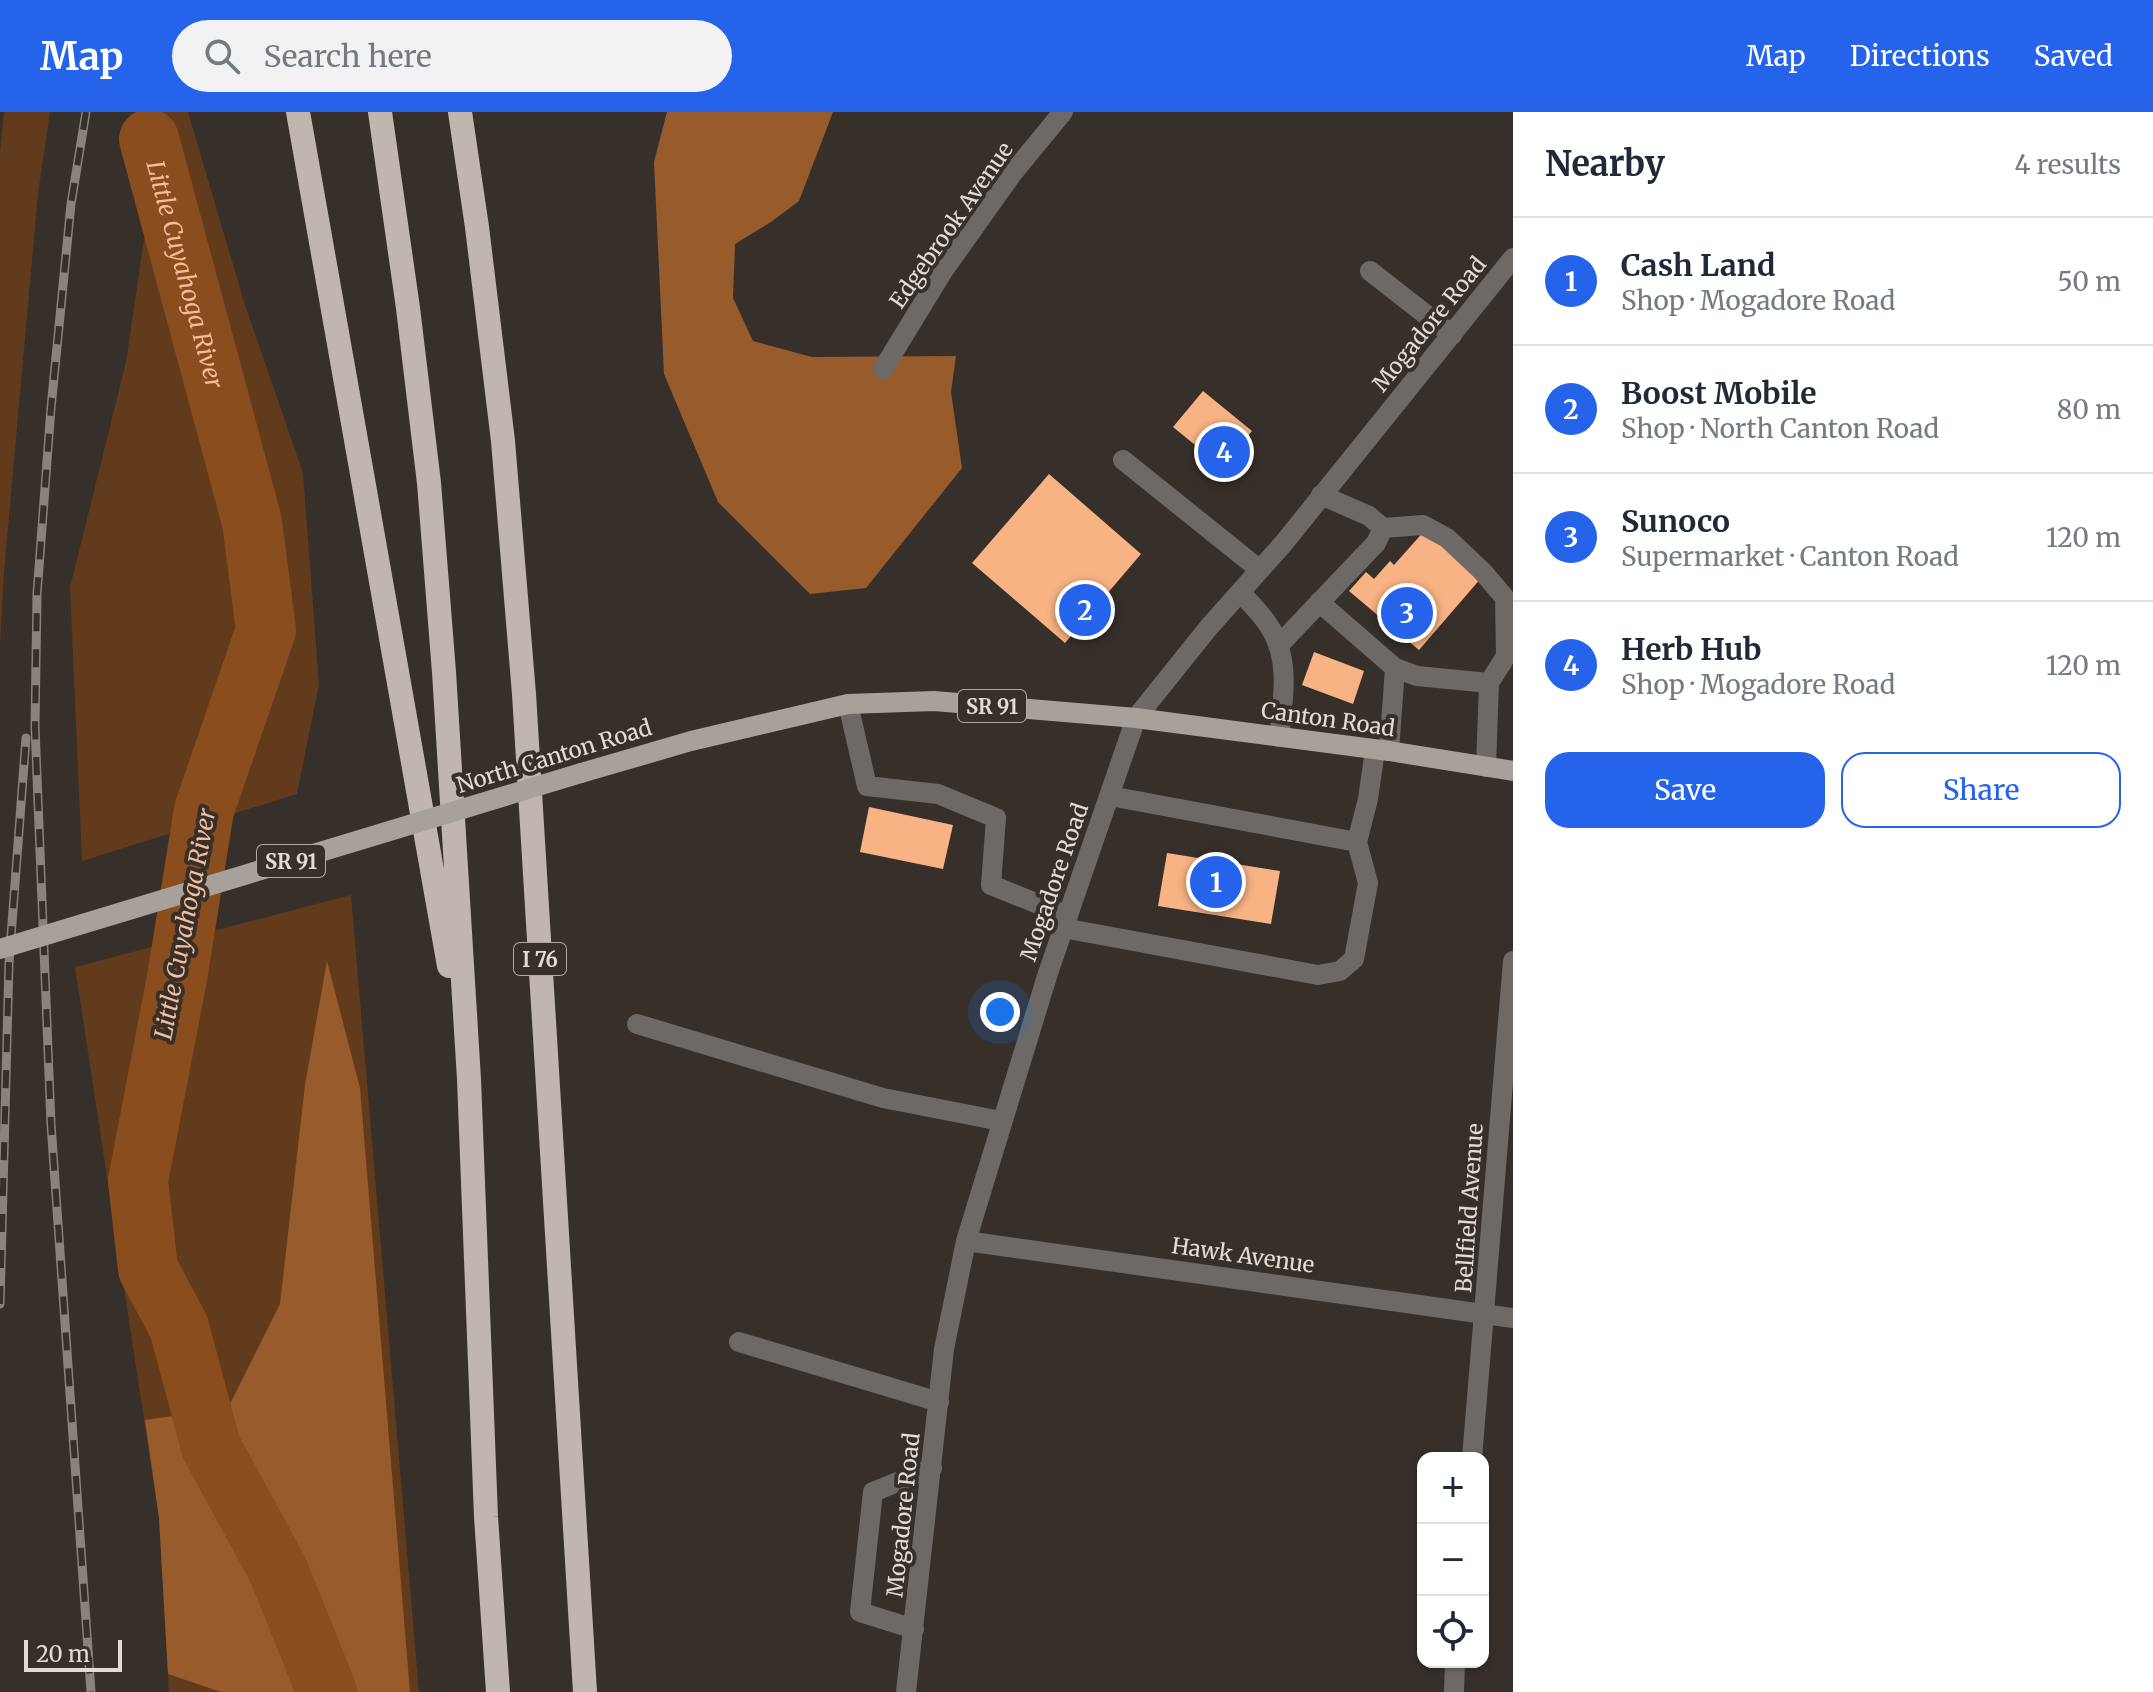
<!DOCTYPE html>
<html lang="en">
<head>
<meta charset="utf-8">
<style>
  :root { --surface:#fff; --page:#f2f2f3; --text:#1f2937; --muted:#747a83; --line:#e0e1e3; --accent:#2563eb }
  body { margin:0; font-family:Merriweather,serif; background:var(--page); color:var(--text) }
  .controls { position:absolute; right:24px; bottom:24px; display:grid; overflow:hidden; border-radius:16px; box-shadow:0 2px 6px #0004 }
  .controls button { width:72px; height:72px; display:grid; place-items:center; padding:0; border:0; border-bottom:2px solid var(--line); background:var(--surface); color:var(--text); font:40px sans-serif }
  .scale { position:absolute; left:24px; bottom:20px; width:98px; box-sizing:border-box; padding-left:8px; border:4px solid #e2dcd9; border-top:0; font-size:22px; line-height:28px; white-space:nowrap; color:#e2dcd9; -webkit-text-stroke:6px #372f2a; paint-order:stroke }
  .you { position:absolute; left:1000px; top:900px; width:28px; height:28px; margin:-20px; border:6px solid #fff; border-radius:50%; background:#1a73e8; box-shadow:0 0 0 12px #1a73e833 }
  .badge { display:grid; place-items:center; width:52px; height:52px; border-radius:50%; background:var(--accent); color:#fff; font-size:26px; font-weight:700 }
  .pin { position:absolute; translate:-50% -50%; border:4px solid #fff; box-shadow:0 2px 8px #0006 }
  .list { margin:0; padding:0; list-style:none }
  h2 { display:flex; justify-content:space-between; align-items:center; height:104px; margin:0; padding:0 32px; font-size:34px }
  h2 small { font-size:26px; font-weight:400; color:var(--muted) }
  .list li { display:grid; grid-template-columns:52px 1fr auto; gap:24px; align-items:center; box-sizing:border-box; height:128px; padding:0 32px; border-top:2px solid var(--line) }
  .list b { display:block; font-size:30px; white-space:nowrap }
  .list p { margin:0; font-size:26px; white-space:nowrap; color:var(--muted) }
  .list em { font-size:26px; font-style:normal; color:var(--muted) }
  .actions { display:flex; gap:16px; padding:24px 32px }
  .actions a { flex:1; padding:18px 0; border:2px solid var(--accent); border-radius:24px; text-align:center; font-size:28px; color:var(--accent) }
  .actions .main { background:var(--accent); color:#fff }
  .icon { flex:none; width:44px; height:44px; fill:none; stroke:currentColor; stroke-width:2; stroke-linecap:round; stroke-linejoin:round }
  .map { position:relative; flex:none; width:1513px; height:1580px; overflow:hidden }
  header { display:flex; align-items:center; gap:48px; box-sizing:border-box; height:112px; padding:0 40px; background:var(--accent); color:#fff }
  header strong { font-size:38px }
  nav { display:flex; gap:44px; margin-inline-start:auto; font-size:28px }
  .search { width:560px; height:72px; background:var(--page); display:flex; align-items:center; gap:20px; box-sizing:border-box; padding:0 28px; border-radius:44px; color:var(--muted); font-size:30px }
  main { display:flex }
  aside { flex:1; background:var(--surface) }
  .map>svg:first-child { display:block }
  .green { fill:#623a1c }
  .forest { fill:#985b2c }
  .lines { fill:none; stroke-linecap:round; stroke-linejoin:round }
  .stream { stroke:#8a4d1d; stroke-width:10 }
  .river { stroke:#8a4d1d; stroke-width:60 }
  .building { fill:#f8b384 }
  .minor { stroke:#6d6966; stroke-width:20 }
  .major { stroke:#a8a09b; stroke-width:20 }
  .highway { stroke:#c0b6af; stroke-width:24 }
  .rail-casing { stroke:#89827e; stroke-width:9 }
  .rail { stroke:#372f2a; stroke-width:6; stroke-dasharray:18; stroke-linecap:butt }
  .major-bridge { stroke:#a8a09b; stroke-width:20 }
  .labels { text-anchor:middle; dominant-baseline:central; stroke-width:8; stroke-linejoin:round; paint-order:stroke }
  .shield { fill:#372f2a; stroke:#afa8a4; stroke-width:2 }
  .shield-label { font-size:20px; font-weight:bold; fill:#e2dcd9 }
  .street-label { font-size:22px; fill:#e2dcd9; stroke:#372f2a }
  .water-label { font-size:24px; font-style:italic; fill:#f3bd99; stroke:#372f2a }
</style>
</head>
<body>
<header>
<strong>Map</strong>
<div class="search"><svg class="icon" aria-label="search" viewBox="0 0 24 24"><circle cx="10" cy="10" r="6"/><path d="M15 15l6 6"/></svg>Search here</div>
<nav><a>Map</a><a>Directions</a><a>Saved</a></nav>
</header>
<main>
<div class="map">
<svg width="1513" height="1580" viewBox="0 0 1513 1580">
  <rect width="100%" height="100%" fill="#372f2a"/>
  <path class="green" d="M4 0H50L38 82 4 460 0 533V39Z
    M138 0H188L245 193 303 361 319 573 297 682 82 749 70 475 126 250 148 100 131 25Z
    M351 783 419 1580H169L159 1406 75 855Z"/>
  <path class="forest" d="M667 0H833L799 89 771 110 735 132 733 186 753 229 812 245 956 244 951 280 962 356 866 476 810 482 718 390 664 262 654 50Z
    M327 849 360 976 410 1580H221L168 1562 159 1406 145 1308 228 1296 280 1192 305 973Z"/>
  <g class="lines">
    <path class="stream" d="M149 27 152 38"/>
    <path class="river" id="s1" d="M149 27 252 410 266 518 204 698 177 866 138 1069 148 1157 179 1215 211 1335 278 1458 327 1580"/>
  </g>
  <path class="building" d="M1203 279 1252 319 1222 355 1173 315Z
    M1049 362 1141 442 1065 531 972 451Z
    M1426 417 1482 465 1419 538 1349 479 1366 460 1374 467 1390 449 1394 453Z
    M1314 540 1364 559 1353 592 1302 573Z
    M869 695 953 713 943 757 860 740Z
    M1167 741 1280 759 1271 812 1158 794Z"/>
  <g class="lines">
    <path class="minor" d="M1370 159 1452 223
      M883 257 943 159 1012 62 1063 0
      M1123 348 1260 458
      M1383 416 1423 413 1447 426 1483 460 1505 486 1506 544 1489 571
      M1240 480C1250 491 1262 502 1269 514 1291 547 1283 588 1279 625
      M1319 490 1395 556 1417 564 1489 571 1486 655
      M1279 533 1376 431 1383 416 1369 404 1321 383
      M848 592 867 674 938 682 996 706 991 773 1068 804
      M1389 639 1395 556
      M1357 730 1368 687 1375 638
      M1063 816 1318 863 1340 859 1354 847 1368 771 1357 730 1110 684
      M637 912 883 986 1001 1009
      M966 1129 1513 1206
      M739 1230 939 1290
      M1472 1346 1513 849
      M914 1517 860 1500 873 1380 932 1356
      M906 1580 944 1237 966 1129 1048 861 1136 606 1209 515 1283 432 1513 146
      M1454 1580 1455 1550"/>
    <path class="major" d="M581 661 691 629 848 592 934 589 1136 606 1389 639 1513 659"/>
    <path class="highway" d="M298 0 449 854
      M380 0 408 196 429 371 444 560 469 967 486 1405 498 1580
      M460 0 477 115 503 329 524 582 585 1580"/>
    <defs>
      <path id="rail" d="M86 0 71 92 51 296 37 482 35 615 51 1012 91 1580
        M0 1192 9 851 26 626"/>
    </defs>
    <use href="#rail" class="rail-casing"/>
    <use href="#rail" class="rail"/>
    <path class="major-bridge" d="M0 837 581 661"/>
  </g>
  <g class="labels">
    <g class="shield">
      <rect x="958" y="578" width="68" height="32" rx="6"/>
      <rect x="257" y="733" width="68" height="32" rx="6"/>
      <rect x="514" y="831" width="52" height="32" rx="6"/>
    </g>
    <g class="shield-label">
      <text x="992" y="594">SR 91</text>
      <text x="291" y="749">SR 91</text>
      <text x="540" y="847">I 76</text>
    </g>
    <g class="street-label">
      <text transform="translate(951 113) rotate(-55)">Edgebrook Avenue</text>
      <text transform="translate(1429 212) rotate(-51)">Mogadore Road</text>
      <text transform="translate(1328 607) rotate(8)">Canton Road</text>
      <text transform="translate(554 644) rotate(-17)">North Canton Road</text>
      <text transform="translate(1054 770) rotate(-71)">Mogadore Road</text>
      <text transform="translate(1469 1096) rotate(-86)">Bellfield Avenue</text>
      <text transform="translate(1243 1143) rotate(8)">Hawk Avenue</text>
      <text transform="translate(903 1403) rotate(-84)">Mogadore Road</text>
    </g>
    <g class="water-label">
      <text stroke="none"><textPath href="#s1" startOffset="140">Little Cuyahoga River</textPath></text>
      <text transform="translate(185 812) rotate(-79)">Little Cuyahoga River</text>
    </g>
  </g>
</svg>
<div class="controls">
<button>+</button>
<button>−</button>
<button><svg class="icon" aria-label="locate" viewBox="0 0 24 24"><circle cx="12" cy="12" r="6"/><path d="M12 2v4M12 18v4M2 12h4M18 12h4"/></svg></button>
</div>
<div class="scale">20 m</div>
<div class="you"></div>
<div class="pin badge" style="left:1216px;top:770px">1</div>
<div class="pin badge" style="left:1085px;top:498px">2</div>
<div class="pin badge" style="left:1407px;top:501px">3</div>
<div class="pin badge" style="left:1224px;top:340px">4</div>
</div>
<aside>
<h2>Nearby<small>4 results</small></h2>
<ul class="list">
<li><span class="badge">1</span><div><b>Cash Land</b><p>Shop · Mogadore Road</p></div><em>50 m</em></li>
<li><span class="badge">2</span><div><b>Boost Mobile</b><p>Shop · North Canton Road</p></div><em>80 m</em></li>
<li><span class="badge">3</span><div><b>Sunoco</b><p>Supermarket · Canton Road</p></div><em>120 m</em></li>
<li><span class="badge">4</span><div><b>Herb Hub</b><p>Shop · Mogadore Road</p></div><em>120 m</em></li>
</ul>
<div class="actions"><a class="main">Save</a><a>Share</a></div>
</aside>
</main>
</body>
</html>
